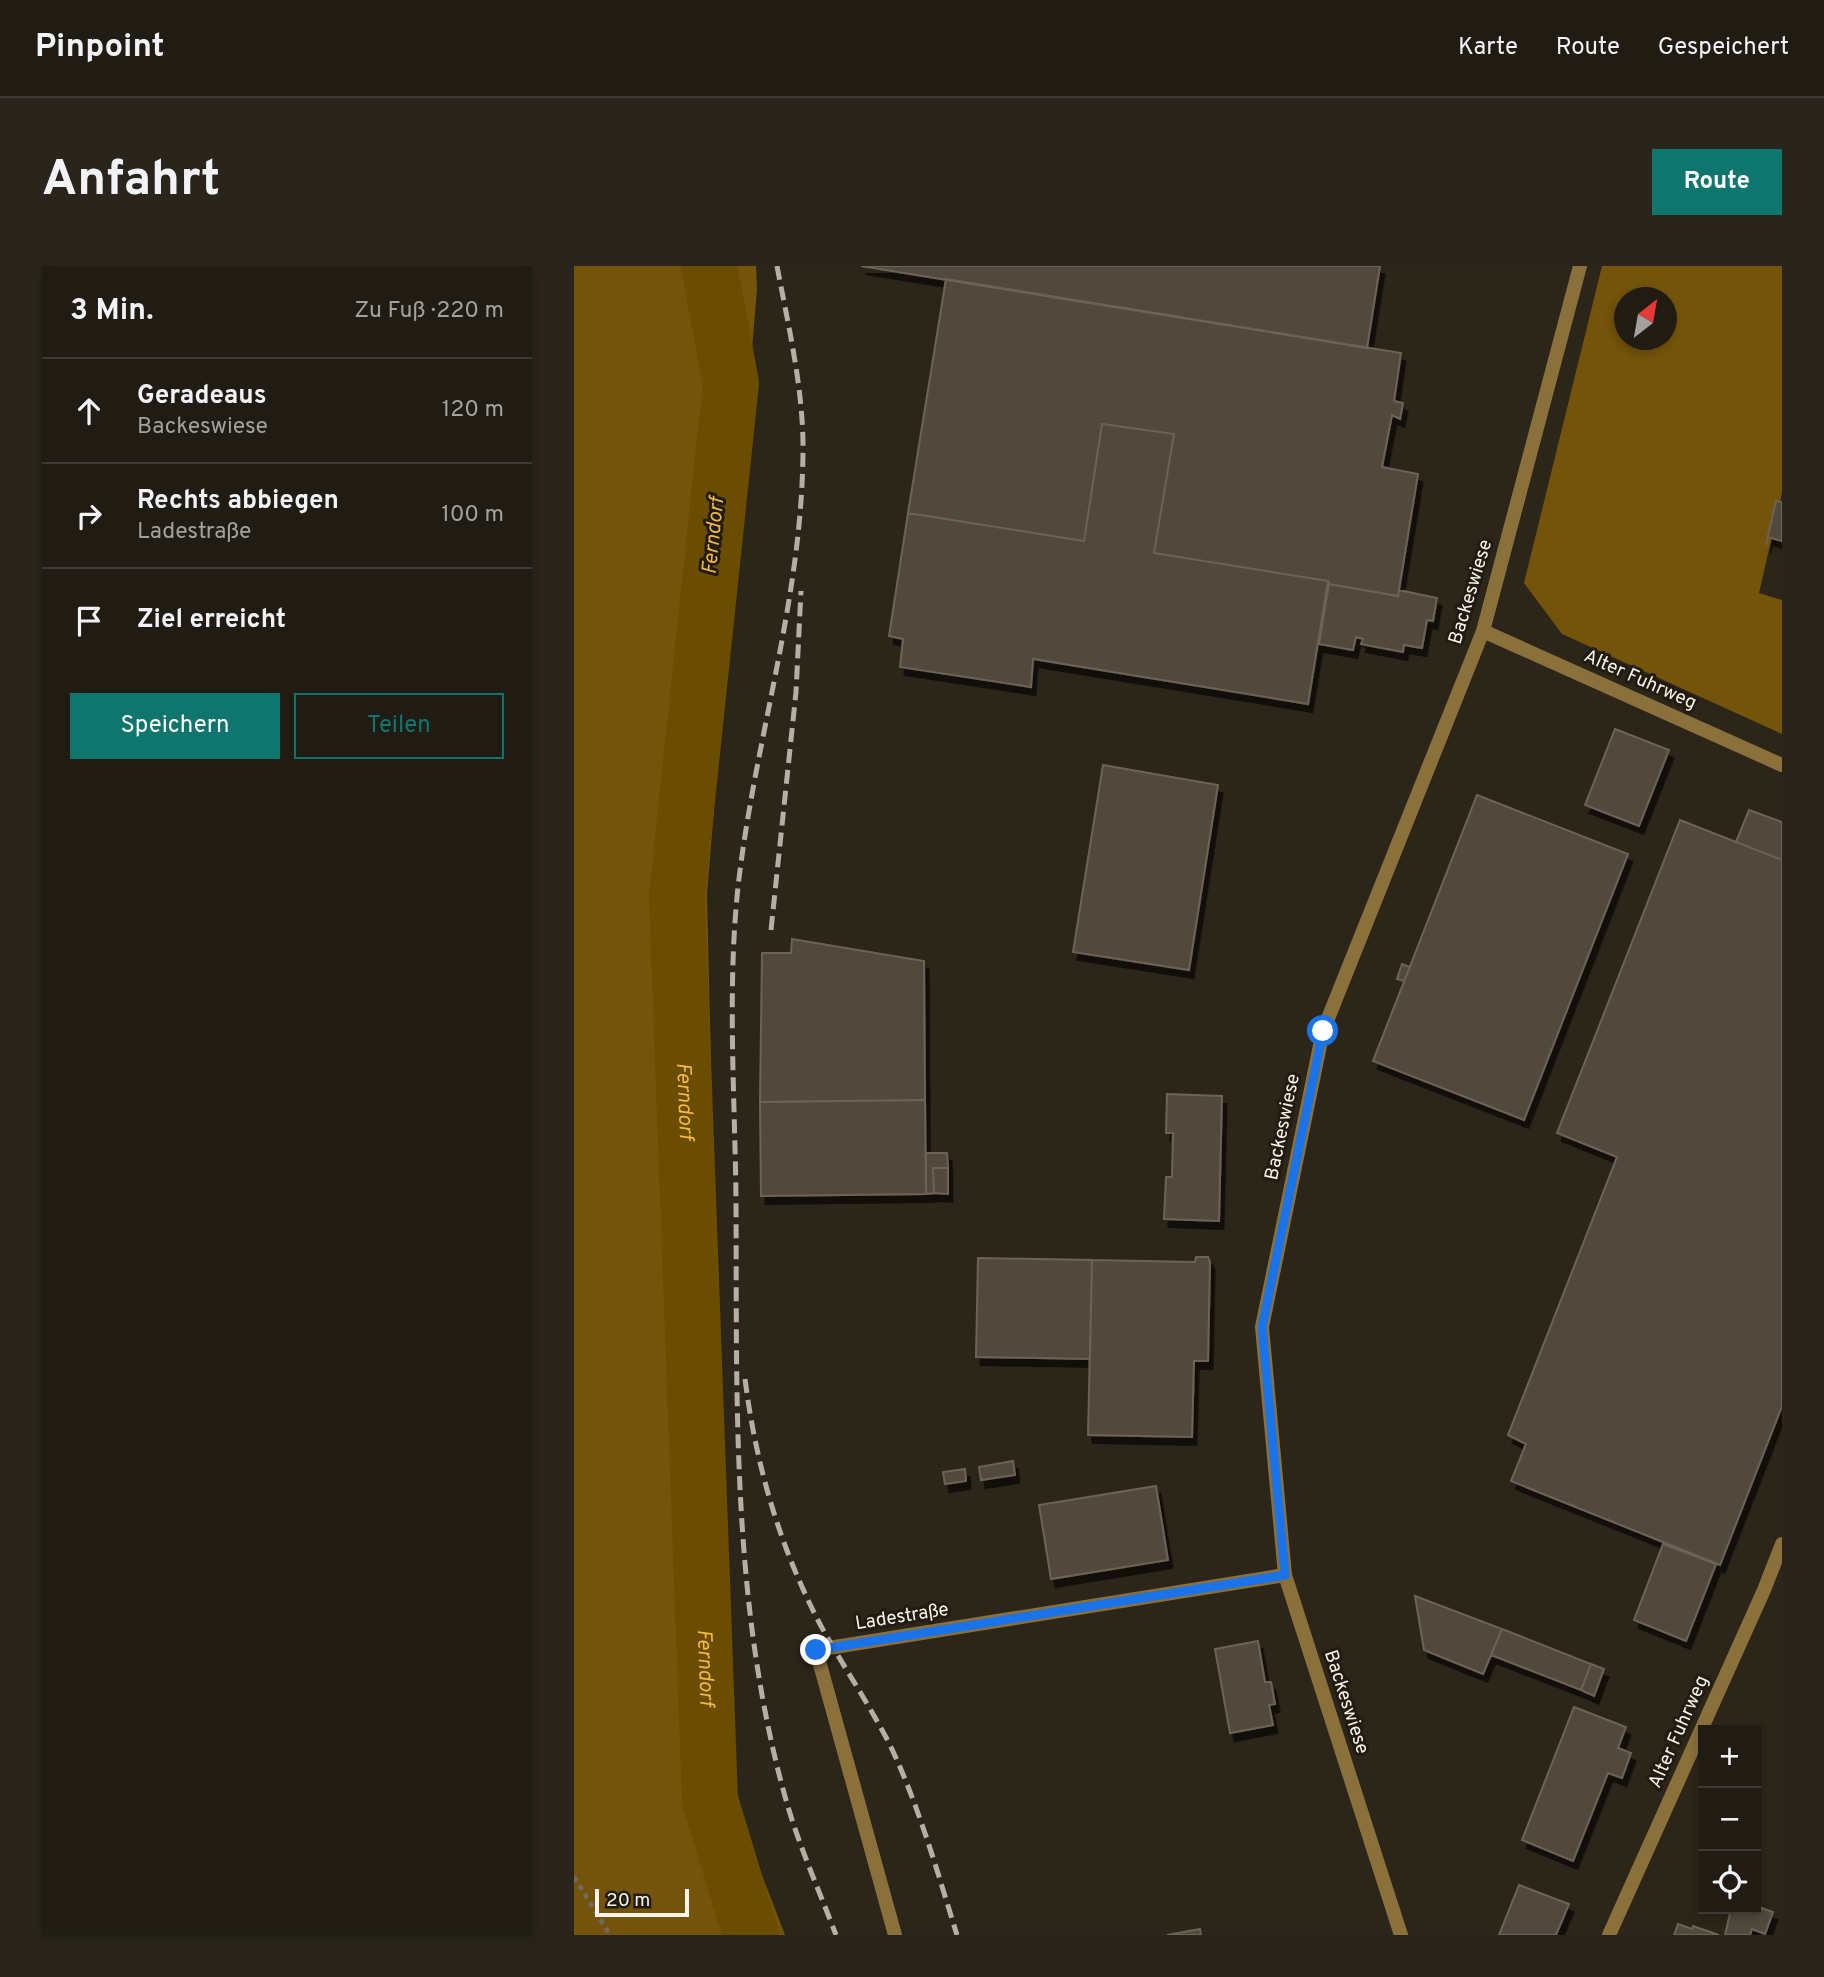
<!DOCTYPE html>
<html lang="de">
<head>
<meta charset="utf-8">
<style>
  :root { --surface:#211c13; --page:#29251c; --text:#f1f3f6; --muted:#a2a1a0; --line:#3e3a33; --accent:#0f766e }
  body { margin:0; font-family:Overpass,sans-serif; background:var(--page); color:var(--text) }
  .controls { position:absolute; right:21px; bottom:21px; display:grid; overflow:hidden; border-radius:0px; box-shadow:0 4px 10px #0003 }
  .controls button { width:63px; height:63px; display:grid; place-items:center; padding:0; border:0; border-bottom:2px solid var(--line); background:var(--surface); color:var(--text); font:35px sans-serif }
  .compass { position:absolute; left:1040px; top:21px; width:63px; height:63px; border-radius:50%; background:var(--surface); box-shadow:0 4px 10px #0003; rotate:31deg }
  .scale { position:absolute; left:21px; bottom:18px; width:94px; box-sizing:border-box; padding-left:7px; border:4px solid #f8f3eb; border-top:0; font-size:19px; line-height:24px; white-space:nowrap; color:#f8f3eb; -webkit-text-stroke:5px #221c10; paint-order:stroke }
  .stop { position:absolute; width:21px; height:21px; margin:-16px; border:5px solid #1a73e8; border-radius:50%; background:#fff }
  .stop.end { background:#1a73e8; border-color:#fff; box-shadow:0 2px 7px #0008 }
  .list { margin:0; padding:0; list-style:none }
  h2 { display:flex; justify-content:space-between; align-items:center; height:91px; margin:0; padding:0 28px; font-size:30px }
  h2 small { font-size:23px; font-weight:400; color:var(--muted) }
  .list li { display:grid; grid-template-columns:46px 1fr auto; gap:21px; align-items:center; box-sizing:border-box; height:105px; padding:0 28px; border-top:2px solid var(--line) }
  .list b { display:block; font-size:26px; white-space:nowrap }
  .list p { margin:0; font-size:23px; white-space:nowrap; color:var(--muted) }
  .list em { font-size:23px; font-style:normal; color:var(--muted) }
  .actions { display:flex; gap:14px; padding:21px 28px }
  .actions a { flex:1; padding:16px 0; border:2px solid var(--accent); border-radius:0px; text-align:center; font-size:24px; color:var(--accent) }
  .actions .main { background:var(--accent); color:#fff }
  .icon { flex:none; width:38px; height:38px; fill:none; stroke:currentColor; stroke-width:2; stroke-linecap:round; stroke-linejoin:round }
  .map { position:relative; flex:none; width:1208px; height:1669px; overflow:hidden; border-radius:0px }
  header { display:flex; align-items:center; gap:42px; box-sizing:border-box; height:98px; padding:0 35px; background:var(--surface); border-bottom:2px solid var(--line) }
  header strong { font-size:33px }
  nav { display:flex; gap:38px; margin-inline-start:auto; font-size:24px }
  .intro { display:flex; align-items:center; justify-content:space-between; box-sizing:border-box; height:168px; padding:0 42px }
  h1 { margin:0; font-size:49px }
  .button { padding:18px 32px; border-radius:0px; background:var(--accent); color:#fff; font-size:24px; font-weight:700 }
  main { display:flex; gap:42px; padding:0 42px }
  aside { flex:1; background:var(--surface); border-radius:0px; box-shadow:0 4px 10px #0003 }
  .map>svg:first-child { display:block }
  .forest { fill:#73540a; fill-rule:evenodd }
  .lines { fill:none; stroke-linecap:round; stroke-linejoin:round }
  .river { stroke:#6b4d00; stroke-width:56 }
  .building { fill:#514a3c; stroke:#6c6456; stroke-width:2; filter:url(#shadow) }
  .path { stroke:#706a5f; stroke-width:4.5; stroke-dasharray:5 5; stroke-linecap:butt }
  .lane { stroke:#8a703b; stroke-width:14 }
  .street { stroke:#8a703b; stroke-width:14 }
  .rail { stroke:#b5b0a6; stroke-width:5; stroke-dasharray:14 7; stroke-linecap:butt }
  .route { stroke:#1a73e8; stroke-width:9 }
  .labels { text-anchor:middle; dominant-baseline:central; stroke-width:6; stroke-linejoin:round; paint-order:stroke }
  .street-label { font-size:19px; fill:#f8f3eb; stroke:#221c10 }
  .water-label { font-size:21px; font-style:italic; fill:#f1ba44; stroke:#221c10 }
</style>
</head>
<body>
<header>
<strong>Pinpoint</strong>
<nav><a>Karte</a><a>Route</a><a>Gespeichert</a></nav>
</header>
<div class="intro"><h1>Anfahrt</h1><a class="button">Route</a></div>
<main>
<aside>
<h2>3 Min.<small>Zu Fuß · 220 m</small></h2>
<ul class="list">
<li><svg class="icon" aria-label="ahead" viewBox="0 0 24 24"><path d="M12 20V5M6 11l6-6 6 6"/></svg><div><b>Geradeaus</b><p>Backeswiese</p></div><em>120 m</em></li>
<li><svg class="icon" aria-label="right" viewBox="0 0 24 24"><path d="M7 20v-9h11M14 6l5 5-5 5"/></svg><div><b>Rechts abbiegen</b><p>Ladestraße</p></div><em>100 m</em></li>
<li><svg class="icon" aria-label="arrive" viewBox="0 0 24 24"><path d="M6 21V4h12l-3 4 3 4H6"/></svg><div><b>Ziel erreicht</b></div></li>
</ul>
<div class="actions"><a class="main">Speichern</a><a>Teilen</a></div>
</aside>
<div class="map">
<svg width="1208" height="1669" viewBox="0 0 1208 1669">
  <defs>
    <filter id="shadow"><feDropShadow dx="4.5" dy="8" stdDeviation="0" flood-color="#0009"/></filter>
  </defs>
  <rect width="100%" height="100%" fill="#2c2519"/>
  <path class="forest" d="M0 0H182L183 23 133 628 154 1520 211 1669H0Z
    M1028 0H1208V227L1185 327 1208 334V468L988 368 950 317ZM1050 32H1092V74H1050Z"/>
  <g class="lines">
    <path class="river" id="s1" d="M135 0 157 117 103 629 136 1534 177 1669"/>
  </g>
  <path class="building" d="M287 0H806L793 82Z
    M372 13 827 87 820 135 829 137 826 153 818 149 808 201 844 208 824 330 755 318 754 315 580 287 600 168 528 158 510 275 334 247Z
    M528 158 600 168 580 287 754 315 734 438 459 393 457 421 326 401 329 373 315 370 334 247 510 275Z
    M1202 235 1208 236V275L1194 271 1192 279Z
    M755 318 824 330 825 324 863 332 859 355 853 354 848 382 830 379 829 386 787 378 789 373 782 371 779 384 745 378Z
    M1041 463 1095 484 1065 560 1011 539Z
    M529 499 644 519 615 704 499 686Z
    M903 529 1054 588 950 854 799 795Z
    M1175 544 1208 556V594L1162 576Z
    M1106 554 1208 594V1140L1146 1299 937 1215 952 1178 934 1169 1043 891 983 867Z
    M218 673 350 695 351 834 186 836 188 687H217Z
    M828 698 836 701 830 715 823 713Z
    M593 828 648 830 645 955 590 953 592 911H598L599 867H592Z
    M351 834 352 928 187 930 186 836Z
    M352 887H373L374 902H359L360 927 352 928Z
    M359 902H374V928L360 927Z
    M622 991H634L636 996 634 1095H620L618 1171 514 1169 518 994 621 996Z
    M404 992 518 994 516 1093 402 1091Z
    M439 1195 441 1209 407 1214 405 1201Z
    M391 1203 392 1215 371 1218 369 1206Z
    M582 1220 594 1294 477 1313 465 1239Z
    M1089 1278 1142 1298 1112 1375 1060 1354Z
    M841 1330 928 1363 909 1408 850 1384Z
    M928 1363 1017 1398 1007 1424 917 1389Z
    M684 1375 691 1416H697L701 1438 695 1439 699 1459 656 1467 641 1383Z
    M1017 1398 1030 1403 1020 1430 1007 1424Z
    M1000 1441 1052 1461 1044 1482 1057 1487 1048 1512 1034 1507 999 1595 948 1574Z
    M945 1619 995 1638 982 1669H925Z
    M1182 1640 1199 1646 1191 1668 1178 1663 1176 1669H1151L1157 1643H1182Z
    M1104 1658 1118 1663 1119 1660 1145 1669H1100Z
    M626 1663 627 1669H593Z"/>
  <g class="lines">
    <path class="path" d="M0 1611 36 1669"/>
    <path class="lane" d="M321 1669 242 1384 711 1309"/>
    <path class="street" d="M909 365 1208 499
      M827 1669 711 1309 688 1061 749 765 909 365 1006 0
      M1035 1669 1190 1324 1208 1278"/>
    <path class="rail" d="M203 0C214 58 228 117 229 176 230 328 181 471 164 621 153 724 161 831 162 935 163 1135 157 1339 212 1534 225 1580 245 1624 262 1669
      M197 664 222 426 227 325
      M171 1113C182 1200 206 1282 247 1360 269 1400 295 1438 316 1479 345 1540 363 1605 383 1669"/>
  </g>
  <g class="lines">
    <path class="route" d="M242 1384 711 1309 688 1061 749 765"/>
  </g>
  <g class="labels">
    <g class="street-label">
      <text transform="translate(897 326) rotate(-73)">Backeswiese</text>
      <text transform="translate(1066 414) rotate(24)">Alter Fuhrweg</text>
      <text transform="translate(709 861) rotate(-78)">Backeswiese</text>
      <text transform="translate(328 1351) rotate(-9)">Ladestraße</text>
      <text transform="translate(772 1436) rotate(72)">Backeswiese</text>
      <text transform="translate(1105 1466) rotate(-66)">Alter Fuhrweg</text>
    </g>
    <g class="water-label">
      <text transform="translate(140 270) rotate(-84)">Ferndorf</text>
      <text stroke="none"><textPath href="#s1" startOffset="840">Ferndorf</textPath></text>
      <text stroke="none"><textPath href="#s1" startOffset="1407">Ferndorf</textPath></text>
    </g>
  </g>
</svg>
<div class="controls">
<button>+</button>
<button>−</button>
<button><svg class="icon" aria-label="locate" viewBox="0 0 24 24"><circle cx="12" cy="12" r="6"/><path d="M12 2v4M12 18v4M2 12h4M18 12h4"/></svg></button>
</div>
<svg class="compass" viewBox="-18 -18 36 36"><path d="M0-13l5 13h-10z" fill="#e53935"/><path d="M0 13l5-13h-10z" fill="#a2a1a0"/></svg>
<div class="scale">20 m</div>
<div class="stop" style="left:749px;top:765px"></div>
<div class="stop end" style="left:242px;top:1384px"></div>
</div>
</main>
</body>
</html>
